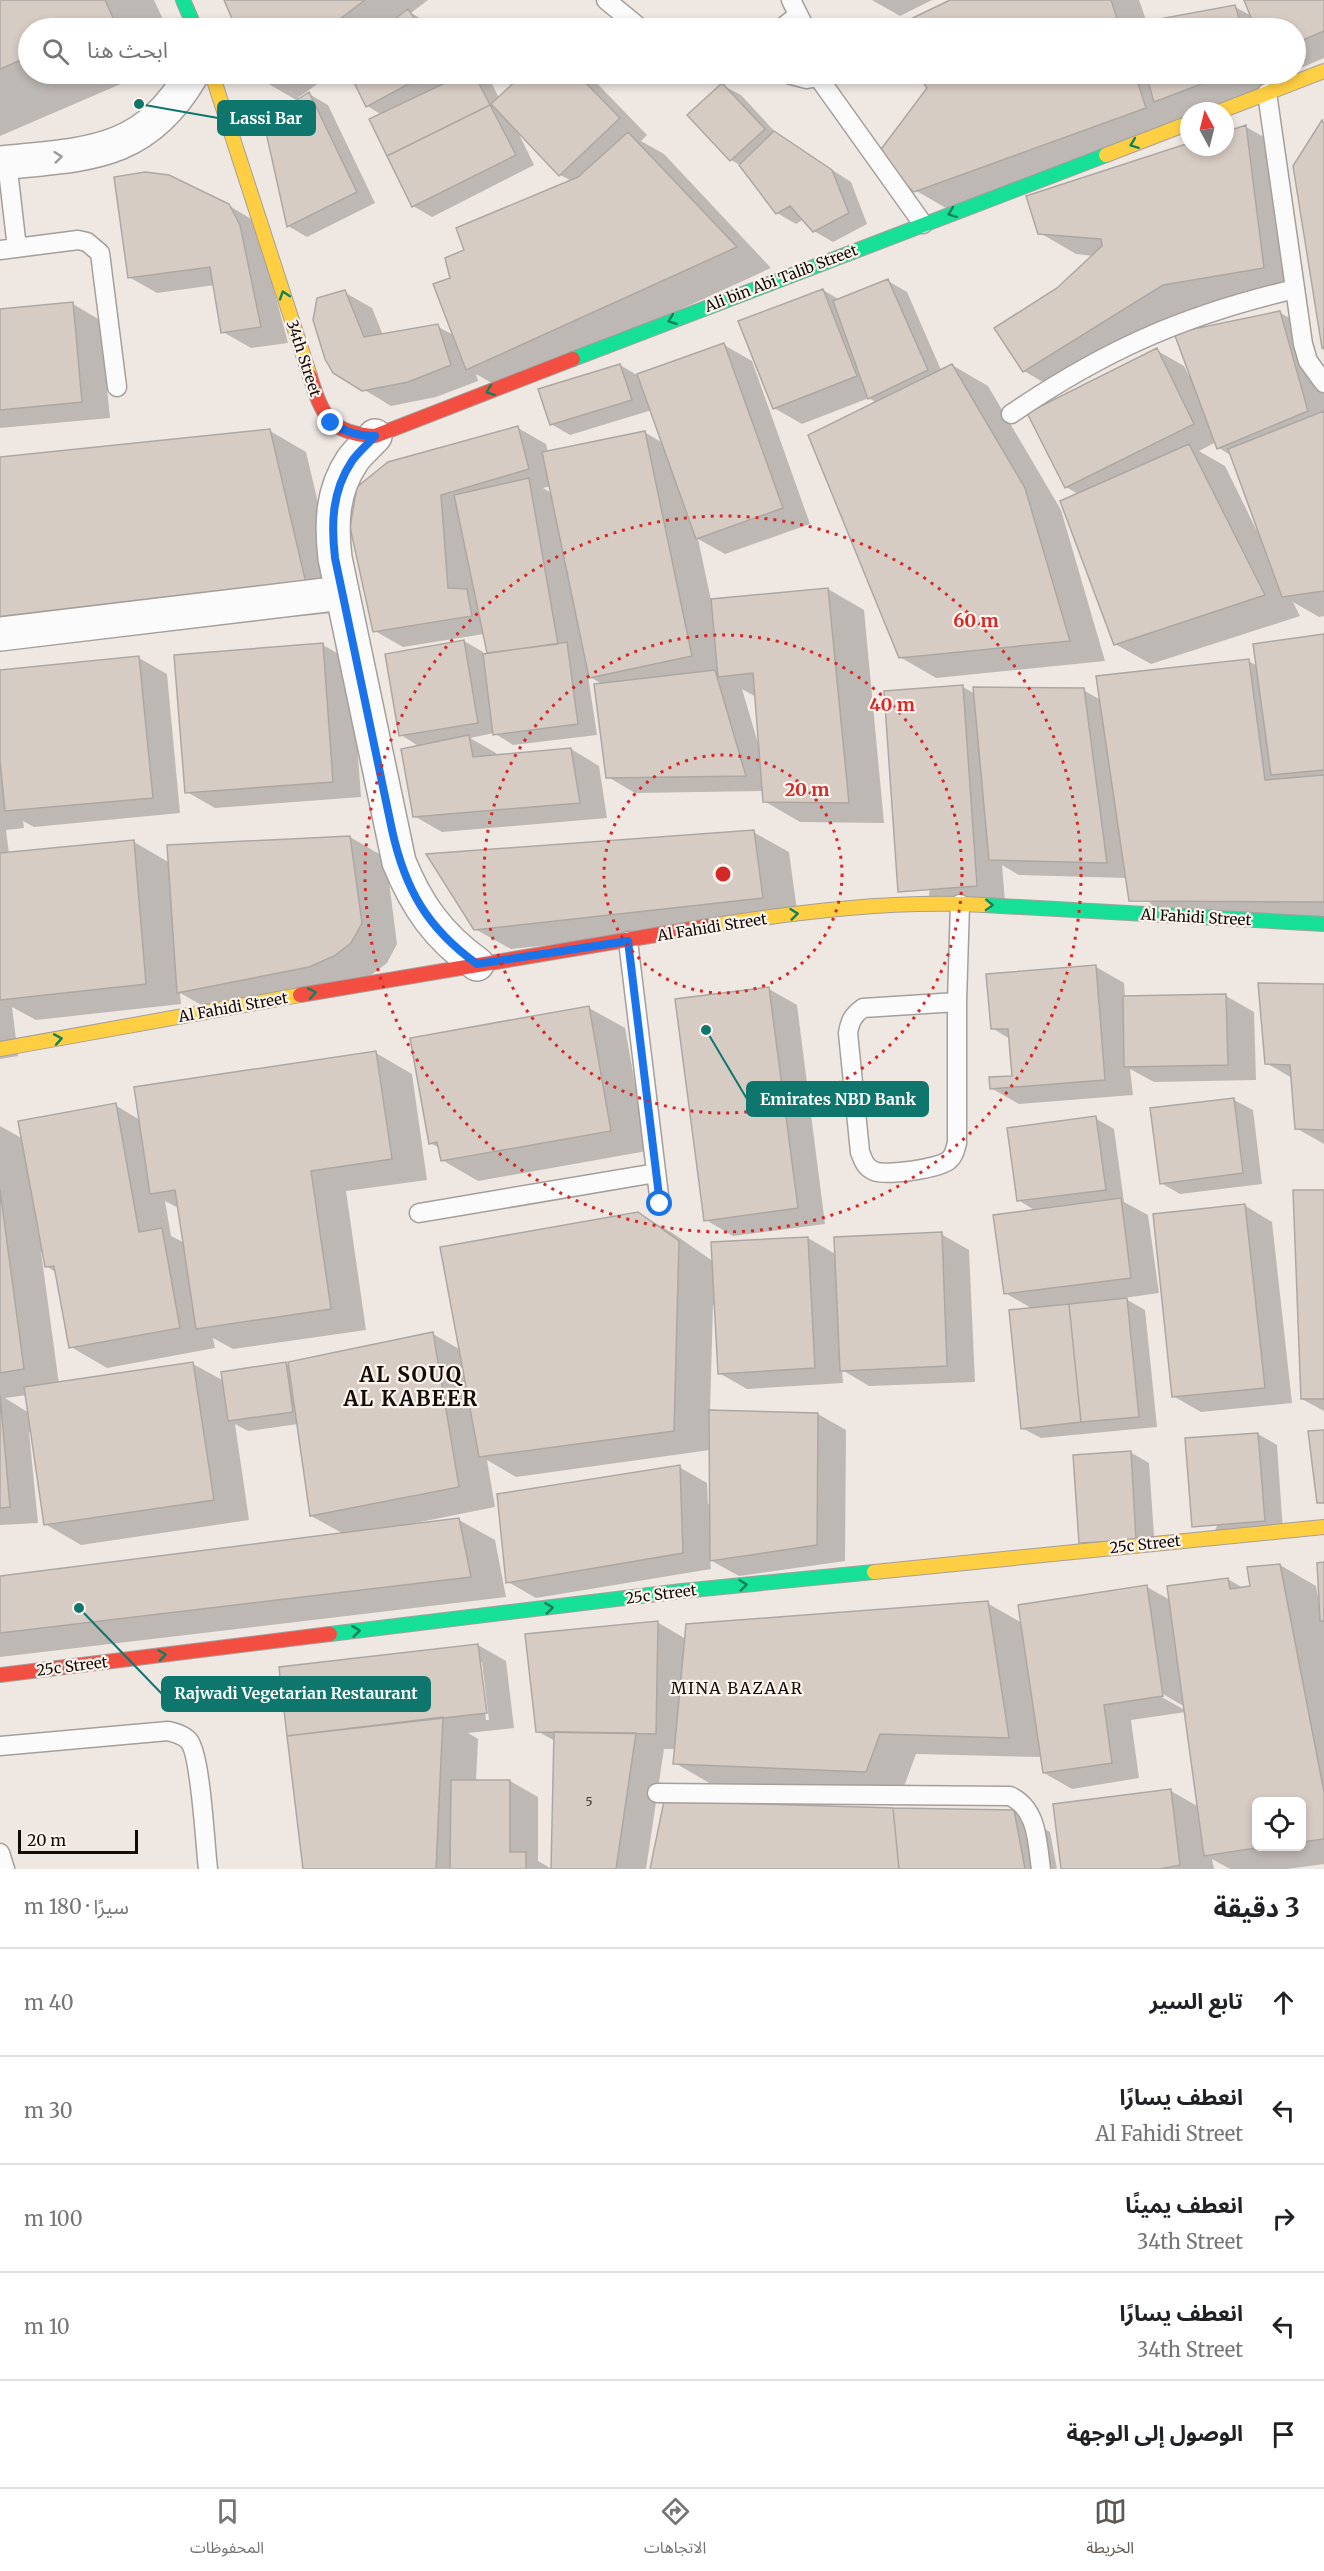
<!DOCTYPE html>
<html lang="ar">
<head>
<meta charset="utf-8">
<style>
  :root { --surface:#fff; --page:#f6f6f6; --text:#202124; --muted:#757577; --line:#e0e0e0; --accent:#5e5955 }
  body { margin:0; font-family:Merriweather,"Noto Sans Arabic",serif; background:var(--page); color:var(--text); direction:rtl }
  .controls { position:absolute; right:18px; bottom:18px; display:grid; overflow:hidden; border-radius:9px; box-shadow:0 3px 9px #0003 }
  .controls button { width:54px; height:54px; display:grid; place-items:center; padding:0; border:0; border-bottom:2px solid var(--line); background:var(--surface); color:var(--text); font:30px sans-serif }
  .compass { position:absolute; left:1180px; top:102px; width:54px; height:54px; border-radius:50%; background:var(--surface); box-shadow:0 3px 9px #0003; rotate:353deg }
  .scale { position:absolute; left:18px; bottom:15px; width:120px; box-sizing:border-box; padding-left:6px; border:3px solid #100c09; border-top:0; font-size:16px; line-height:21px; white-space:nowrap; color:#100c09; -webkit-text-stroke:4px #fff4ed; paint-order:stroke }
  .stop { position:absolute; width:18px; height:18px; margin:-14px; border:4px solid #1a73e8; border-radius:50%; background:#fff }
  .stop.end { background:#1a73e8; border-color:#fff; box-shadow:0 2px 6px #0008 }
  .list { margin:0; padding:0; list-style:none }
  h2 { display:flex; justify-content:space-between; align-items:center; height:78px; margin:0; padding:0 24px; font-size:26px }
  h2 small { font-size:20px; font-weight:400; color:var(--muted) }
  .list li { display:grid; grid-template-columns:39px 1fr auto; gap:18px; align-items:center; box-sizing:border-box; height:108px; padding:0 24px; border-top:2px solid var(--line) }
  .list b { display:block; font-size:22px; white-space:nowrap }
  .list p { margin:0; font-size:20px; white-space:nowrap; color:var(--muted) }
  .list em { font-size:20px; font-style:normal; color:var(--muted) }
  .icon { flex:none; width:33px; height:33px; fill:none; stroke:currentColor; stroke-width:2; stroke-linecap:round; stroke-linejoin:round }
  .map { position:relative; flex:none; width:1324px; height:1869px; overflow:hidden; direction:ltr }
  .search { position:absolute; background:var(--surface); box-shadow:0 3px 9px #0003; left:18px; right:18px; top:18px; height:66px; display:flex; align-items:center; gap:15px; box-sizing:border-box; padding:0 21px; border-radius:33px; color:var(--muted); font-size:22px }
  .sheet { height:618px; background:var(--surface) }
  nav { display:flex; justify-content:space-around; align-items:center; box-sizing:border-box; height:84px; border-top:2px solid var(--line); background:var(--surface); font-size:16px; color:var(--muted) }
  nav a { display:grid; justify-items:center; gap:3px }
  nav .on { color:var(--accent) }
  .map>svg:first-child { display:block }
  .shadow { fill:#0003; fill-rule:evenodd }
  .building { fill:#d7ccc4; stroke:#ada7a3; stroke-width:1.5 }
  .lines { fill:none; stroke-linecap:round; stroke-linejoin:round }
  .lane-casing { stroke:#a59f9c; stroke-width:21 }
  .street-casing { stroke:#a59f9c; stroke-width:36 }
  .fast-casing { stroke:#a59f9c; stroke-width:16 }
  .slow-casing { stroke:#a59f9c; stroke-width:16 }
  .jam-casing { stroke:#a59f9c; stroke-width:16 }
  .lane { stroke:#fcfbfb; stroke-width:18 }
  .street { stroke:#fcfbfb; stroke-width:33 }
  .fast { stroke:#16e098; stroke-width:14 }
  .slow { stroke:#ffcf43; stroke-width:14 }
  .jam { stroke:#f24e42; stroke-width:14 }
  .oneway { stroke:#138158 }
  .oneway2 { stroke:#9e9b9a }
  .route { stroke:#1a73e8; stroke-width:8 }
  .ring { fill:none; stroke:#d62828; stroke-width:3; stroke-dasharray:3 6 }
  .labels { text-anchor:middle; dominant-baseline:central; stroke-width:4.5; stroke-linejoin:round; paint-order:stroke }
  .number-label { font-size:12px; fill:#423c38 }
  .street-label { font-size:15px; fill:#100c09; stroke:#fff4ed }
  .neighbourhood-label { font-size:16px; letter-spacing:1.5px; fill:#100c09; stroke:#fff4ed }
  .district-label { font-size:21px; font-weight:bold; letter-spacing:1.5px; fill:#100c09; stroke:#fff4ed }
  .centre { fill:#d62828; stroke:#fff4ed; stroke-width:3 }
  .ring-label { font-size:18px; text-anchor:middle; font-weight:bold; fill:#d62828; stroke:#fff4ed; stroke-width:4.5; stroke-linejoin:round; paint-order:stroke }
  .leader { fill:none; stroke:#0f766e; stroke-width:2 }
  .callout-dot { fill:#0f766e; stroke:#fff4ed; stroke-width:2 }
  .callout { fill:#0f766e; stroke:#0f766e; stroke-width:2 }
  .callout-label { font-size:16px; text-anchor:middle; font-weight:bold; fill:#fff }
</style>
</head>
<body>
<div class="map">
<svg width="1324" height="1869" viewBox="0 0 1324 1869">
  <rect width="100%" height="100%" fill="#eee7e2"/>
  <path class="shadow" d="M0 0H154L167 28H28V74H144L0 136Z
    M225 0H428L411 13 427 22 431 28H238Z
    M872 0H932L900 16Z
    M954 0H1139L1147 23 1235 7 1252 16 1245 0H1324V58L1296 70V28H895Z
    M258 74H331L298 98 299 100 309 94 328 105 375 203 307 237 288 226 298 101 260 79Z
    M352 74H476L491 82 499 98 525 74H588L647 135 641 141 664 154 771 268 504 390 476 374 478 381 436 397 391 406 363 389 344 292 372 308 383 335 437 326 455 336 451 279 466 251 572 181 560 175 516 128 534 165 432 217 413 206 382 115 367 106Z
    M919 74H1277L1279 80 951 211 915 190 929 88Z
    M722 85 741 95 778 135 851 182 867 224 833 242 814 231 804 219 796 224 777 213 743 167 731 160Z
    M1246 127 1282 147 1299 288 1200 305 1060 392 1024 371 1058 289 1094 256 1076 254 1040 233 1189 145V147H1225V133Z
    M228 205 256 222 288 343 251 348 223 332 215 285 157 293 129 277Z
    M888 281 907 292 941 370 952 365 988 386 1061 510 1105 661 936 678 900 657 877 403 869 398 802 424 774 408 823 290 840 300Z
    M73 304 100 320 110 418 0 428V310Z
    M1279 312 1307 328 1324 387V616L1319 617 1293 602 1300 616 1151 664 1115 644 1078 494 1066 487 1156 350 1184 366 1189 376ZM1216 442 1219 448 1232 456 1258 528 1256 529 1225 466 1199 451Z
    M724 345 752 361 810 524 725 554 698 539 711 600 828 589 864 610 884 823 800 822 764 801V791L635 793 608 777 604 685 588 676 597 735 513 745 494 733 470 738 496 753 497 756 571 749 599 766 607 818 442 832 414 816 420 747 401 735 464 641 483 652 484 656 492 654 488 652 484 634 403 647 375 631 352 527 518 428 546 444 548 452 644 432 663 443 652 410 570 435 551 424 620 365 637 375ZM551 486 553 494 543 488ZM742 689 756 697 758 743Z
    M270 431 306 452 344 612 0 645V458Z
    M1324 635V922L1166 920 1127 878 1019 875 1002 865 1005 902 927 907 963 687 975 694 1083 690 1101 700 1248 661 1258 666Z
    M323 645 351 661 361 797 215 808 187 792Z
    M139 658 167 674 180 813 34 827 23 821 24 828 6 830 9 854 134 842 170 863 350 837 386 858 397 944 387 963 370 976 214 1012 180 993 181 1004 36 1020 12 1007 18 1056 0 1059V671Z
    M753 832 789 852 798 918 511 949 475 929Z
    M1096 967 1124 983 1125 998 1226 996 1254 1012 1256 1080 1154 1082 1130 1069 1133 1095 1019 1104 991 1088 1013 1077 1010 1039 992 1028Z
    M1324 985V1144L1296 1128 1292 1078 1266 1063Z
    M769 989 797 1005 825 1224 733 1236 706 1220Z
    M589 1008 625 1028 647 1151 478 1181 442 1160 440 1148 430 1143Z
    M376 1053 412 1074 427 1180 346 1191 366 1330 233 1349 213 1338 215 1348 107 1368 71 1347 57 1273 46 1266 43 1251 41 1252 59 1384 193 1364 224 1381 286 1364 290 1366 433 1334 461 1350 638 1213 674 1234 714 1262 808 1238 837 1255 941 1234 969 1250 975 1382 869 1386 842 1370 843 1383 747 1389 719 1373 716 1305H713L710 1412 818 1414 846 1430 845 1561 739 1576 710 1560 711 1569 536 1598 508 1582 679 1467 707 1483 708 1504H711L710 1450 516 1477 487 1460 495 1507 415 1523V1525L459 1520 495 1540 506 1597 0 1657V1578L344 1534 311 1516 298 1424 248 1431 235 1424 249 1520 81 1545 45 1524 32 1432H29L38 1523 0 1525V1126L23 1139 115 1105 140 1120ZM165 1201 180 1209 185 1243 171 1236ZM27 1395 29 1413 5 1398Z
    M1234 1100 1253 1110 1262 1184 1180 1194 1161 1183Z
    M1095 1118 1114 1129 1124 1202 1148 1215 1159 1293 1124 1298 1145 1310 1157 1427 1041 1438 1022 1428 1033 1309 1005 1293 1036 1211 1018 1200Z
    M1324 1191V1411L1302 1399Z
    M1244 1205 1272 1222 1292 1403 1201 1412 1173 1396Z
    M1258 1434 1277 1445 1283 1531 1212 1537Z
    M1130 1452 1149 1463 1155 1550 1099 1553Z
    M1324 1563V1864L1287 1869H1230L1212 1859 1214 1869H1063L1171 1791 1199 1807 1186 1712 1131 1720 1139 1778 1072 1789 1044 1773 1042 1757 916 1754 902 1792 711 1784 675 1763 676 1749H664L646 1869H553L555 1741 537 1731 657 1622 686 1639 987 1603 1022 1623 1147 1587 1170 1600 1228 1579 1243 1588 1251 1587 1280 1565 1316 1586 1318 1597H1320ZM1158 1691 1185 1707V1710L1156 1694ZM1256 1802H1302V1846H1256Z
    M478 1645 506 1661 514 1728 468 1733 478 1739 476 1781H510L538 1797V1861L552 1869H305ZM479 1662H482L489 1720H486Z
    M893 1810 1014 1811 1050 1832 1057 1869H651Z"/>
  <path class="building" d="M0 0H105L114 20 93 28H28V57L0 69Z
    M224 0H365L328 28H236Z
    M950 0H1111L1120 28H892Z
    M1244 0H1324V31L1296 43V28H1255Z
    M1235 5 1242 28H1134L1132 24Z
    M408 9 421 28H383Z
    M350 74H427L366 107Z
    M464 74H474L490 105 387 156 369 119Z
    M523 74H577L620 118 559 176 491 104Z
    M917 74H1135L1146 108 914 192 876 156 927 88Z
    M1146 74H1228L1154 102Z
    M722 83 765 129 730 161 687 115Z
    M309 92 357 192 287 227 264 123Z
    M490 105 516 155 412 207 387 156Z
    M1322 120 1324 124V349L1322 348 1293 166Z
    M1246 125 1264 268 1163 285 1023 372 994 328 1057 288 1102 246 1101 239 1038 234 1026 196 1189 143V147H1225V132Z
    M774 131 832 170 849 213 813 232 790 206 776 214 739 165Z
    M628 132 737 247 466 370 433 284 450 278 445 258 464 250 456 228 578 177Z
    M145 172 169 175 229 204 240 225 261 327 221 333 210 267 128 278 114 177Z
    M888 279 928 370 868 399 833 301Z
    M823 289 857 376 773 409 738 321Z
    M345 290 364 337 438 324 451 365 408 382 362 391 333 373 325 359 313 320 317 298Z
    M73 302 82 402 0 410V309Z
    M1280 311 1308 411 1217 449 1174 333Z
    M724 343 783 508 696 539 637 374Z
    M1157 348 1194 424 1065 488 1027 413Z
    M620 364 632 400 550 425 538 389Z
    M952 364 1025 488 1070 641 899 658 808 435Z
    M1324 411V591L1282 597 1228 449Z
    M518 426 529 469 441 495 448 588 467 589 472 616 373 632 350 527 357 487 388 462Z
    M270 429 308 592 0 621V457Z
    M645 431 692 656 589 678 542 452Z
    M1189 444 1265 595 1114 645 1060 501Z
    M529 478 558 644 487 653 454 495Z
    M828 588 849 803 763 802 753 673 718 677 711 599Z
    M1324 634V770L1271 775 1253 644Z
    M464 640 478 723 399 736 385 654Z
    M567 642 578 724 493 735 483 654Z
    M323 643 333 782 185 793 174 655Z
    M139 656 153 798 5 811 0 761V670Z
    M1249 659 1265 780 1324 775V902L1129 901 1096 676Z
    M715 670 746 776 606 778 594 684Z
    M963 685 977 886 898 892 884 691Z
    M973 687 1084 688 1107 863 989 860Z
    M469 735 473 757 571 748 580 803 413 817 401 749Z
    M754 830 763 898 474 930 426 854Z
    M350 836 362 923 351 943 334 956 309 967 177 993 167 845Z
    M134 840 146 984 0 1000V853Z
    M1096 965 1105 1080 990 1089 989 1077 1012 1076 1008 1029H991L986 974Z
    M1258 983 1324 984V1130L1295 1129 1290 1065 1265 1064Z
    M769 987 798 1208 704 1221 675 999Z
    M1226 994 1228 1065 1124 1067 1123 996Z
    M589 1006 611 1131 441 1161 437 1142 429 1144 410 1038Z
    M376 1051 392 1159 311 1171 331 1309 196 1329 175 1190 150 1194 134 1087Z
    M1234 1098 1243 1173 1160 1184 1150 1108Z
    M116 1103 139 1232 162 1228 180 1328 69 1348 54 1266 45 1267 18 1121Z
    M1096 1116 1106 1190 1017 1201 1007 1128Z
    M0 1190 24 1369 0 1373Z
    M1293 1190H1324V1399H1301Z
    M1121 1198 1131 1278 1004 1294 993 1215Z
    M1245 1204 1265 1388 1172 1397 1153 1214Z
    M638 1212 679 1241 674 1431 479 1457 440 1247Z
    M942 1232 947 1366 840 1371 834 1237Z
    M808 1237 815 1368 718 1374 711 1242Z
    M1127 1298 1139 1417 1081 1422 1069 1304Z
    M1069 1304 1081 1422 1021 1429 1009 1310Z
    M433 1332 459 1487 310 1516 288 1362Z
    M193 1362 214 1500 44 1525 24 1387Z
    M286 1362 293 1412 228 1421 221 1372Z
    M0 1395 10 1507 0 1508Z
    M709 1410 818 1413 817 1545 710 1561Z
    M1324 1430V1503H1317L1308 1431Z
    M1258 1433 1265 1521 1192 1527 1185 1438Z
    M1131 1451 1136 1540 1079 1543 1073 1455Z
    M680 1465 683 1553 506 1583 497 1494Z
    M459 1518 471 1577 0 1633V1576Z
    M1324 1562V1621H1320L1317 1563Z
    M1280 1564 1324 1792V1839L1302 1842V1802H1256V1846H1269L1204 1856 1167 1586 1228 1578 1230 1589 1250 1586 1247 1567Z
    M1147 1585 1163 1696 1104 1705 1112 1763 1043 1773 1018 1605Z
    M988 1601 1009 1738 880 1734 866 1772 673 1764 686 1624Z
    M658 1621 656 1734 536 1732 525 1634Z
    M478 1644 487 1713 287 1736 279 1667Z
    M443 1717 436 1869H303L287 1736Z
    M554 1732 636 1733 616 1869H551Z
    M451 1780H510V1852H526V1869H450Z
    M1171 1789 1180 1865 1160 1869H1061L1053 1804Z
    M664 1801 893 1808 899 1869H650Z
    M893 1808 1014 1810 1025 1869H899Z"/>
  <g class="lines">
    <defs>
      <path id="lane" d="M606 0 640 28
        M791 0 805 28
        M782 28 797 16
        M788 74 807 79 818 77 819 74
        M818 77 923 224
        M1267 93 1303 344 1308 361 1324 383
        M7 162 17 248
        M0 250 78 240 87 242 100 253 117 387
        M1011 414C1105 350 1184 315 1295 289
        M628 941 660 1204
        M957 1002V1143C955 1150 954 1156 949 1160 939 1169 885 1176 874 1171 865 1167 863 1160 860 1152L848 1033C850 1021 853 1015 863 1008Z
        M957 1002 960 904
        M419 1213 656 1173
        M0 1746 168 1731C176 1733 184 1735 189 1741 201 1756 205 1845 208 1869
        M657 1793 1010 1796C1038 1809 1037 1842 1041 1869
        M0 1853 5 1869"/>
      <path id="street" d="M0 163C86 154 144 157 192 74
        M375 436C368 444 358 452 352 461 332 491 331 523 335 558L399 862C417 906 438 936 477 964
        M0 634 342 593"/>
      <path id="fast" d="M183 0 195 28
        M573 359 1106 155
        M984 905 1324 924
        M330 1634 682 1591 874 1572"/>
      <path id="slow" d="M212 74 310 376
        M1221 111 1324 71
        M1106 155 1189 123
        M709 926C797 912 894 900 984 905
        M0 1049 300 995
        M874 1572 1324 1527"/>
      <path id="jam" d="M310 376C322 415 330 434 375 436L573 359
        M300 995 709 926
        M0 1675 330 1634"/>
    </defs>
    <use href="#lane" class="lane-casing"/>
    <use href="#street" class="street-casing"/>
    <use href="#fast" class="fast-casing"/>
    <use href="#slow" class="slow-casing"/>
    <use href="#jam" class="jam-casing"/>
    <use href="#lane" class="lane"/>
    <use href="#street" class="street"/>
    <use href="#fast" class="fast"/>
    <use href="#slow" class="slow"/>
    <use href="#jam" class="jam"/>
  </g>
  <defs><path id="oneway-chevron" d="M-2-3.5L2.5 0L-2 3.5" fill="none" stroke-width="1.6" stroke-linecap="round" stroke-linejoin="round" transform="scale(1.5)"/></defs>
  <g class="oneway">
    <use href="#oneway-chevron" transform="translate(1134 144) rotate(159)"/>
    <use href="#oneway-chevron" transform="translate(952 213) rotate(159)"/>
    <use href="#oneway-chevron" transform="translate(284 295) rotate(-108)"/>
    <use href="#oneway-chevron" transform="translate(672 320) rotate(159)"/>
    <use href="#oneway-chevron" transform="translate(490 391) rotate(159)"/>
    <use href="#oneway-chevron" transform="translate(989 905) rotate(2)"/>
    <use href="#oneway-chevron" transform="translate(794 914) rotate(-6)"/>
    <use href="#oneway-chevron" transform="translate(312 993) rotate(-10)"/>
    <use href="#oneway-chevron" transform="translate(58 1039) rotate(-10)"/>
    <use href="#oneway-chevron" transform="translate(743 1585) rotate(-6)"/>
    <use href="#oneway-chevron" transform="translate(549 1608) rotate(-7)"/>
    <use href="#oneway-chevron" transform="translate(356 1631) rotate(-7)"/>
    <use href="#oneway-chevron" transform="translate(162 1655) rotate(-7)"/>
  </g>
  <use class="oneway2" href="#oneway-chevron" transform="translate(58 157) rotate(-6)"/>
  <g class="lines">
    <path class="route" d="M331 423C346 432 358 436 375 436 368 444 358 452 352 461 332 491 331 523 335 558L392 830C405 889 427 928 477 964L628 941 660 1204"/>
  </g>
  <g class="ring">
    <circle cx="723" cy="874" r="119"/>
    <circle cx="723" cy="874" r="239"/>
    <circle cx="723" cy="874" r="358"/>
  </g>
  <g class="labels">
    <g class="number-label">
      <text x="589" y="1801">5</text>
    </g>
    <g class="street-label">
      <text transform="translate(781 278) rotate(-21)">Ali bin Abi Talib Street</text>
      <text transform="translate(304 358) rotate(72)">34th Street</text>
      <text transform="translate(1196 917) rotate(3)">Al Fahidi Street</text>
      <text transform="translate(712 927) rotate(-9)">Al Fahidi Street</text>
      <text transform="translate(233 1007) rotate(-10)">Al Fahidi Street</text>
      <text transform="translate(1145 1544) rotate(-6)">25c Street</text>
      <text transform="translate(661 1594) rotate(-7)">25c Street</text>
      <text transform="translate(72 1666) rotate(-7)">25c Street</text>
    </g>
    <g class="neighbourhood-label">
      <text x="737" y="1688">MINA BAZAAR</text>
    </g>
    <g class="district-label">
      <text x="411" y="1374">AL SOUQ<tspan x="411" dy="24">AL KABEER</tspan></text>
    </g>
  </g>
  <circle cx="723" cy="874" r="9" class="centre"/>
  <g class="ring-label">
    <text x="976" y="627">60 m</text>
    <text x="892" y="711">40 m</text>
    <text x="807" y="796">20 m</text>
  </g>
  <path class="leader" d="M139 104L218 118M706 1030L747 1099M79 1608L162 1694"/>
  <g class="callout-dot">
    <circle cx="139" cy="104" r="6"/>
    <circle cx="706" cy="1030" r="6"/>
    <circle cx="79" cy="1608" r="6"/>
  </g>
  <g class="callout">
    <rect x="218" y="101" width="97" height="34" rx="6"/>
    <rect x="747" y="1082" width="181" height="34" rx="6"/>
    <rect x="162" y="1677" width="268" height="34" rx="6"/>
  </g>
  <g class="callout-label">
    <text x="266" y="124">Lassi Bar</text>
    <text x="838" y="1105">Emirates NBD Bank</text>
    <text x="296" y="1699">Rajwadi Vegetarian Restaurant</text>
  </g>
</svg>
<div class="controls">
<button><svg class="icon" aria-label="locate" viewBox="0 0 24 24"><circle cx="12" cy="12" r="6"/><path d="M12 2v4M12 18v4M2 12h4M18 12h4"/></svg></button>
</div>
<svg class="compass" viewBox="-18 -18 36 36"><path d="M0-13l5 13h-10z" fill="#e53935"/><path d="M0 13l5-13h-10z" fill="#757577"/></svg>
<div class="scale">20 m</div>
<div class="stop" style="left:660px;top:1204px"></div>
<div class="stop end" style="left:331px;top:423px"></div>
<div class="search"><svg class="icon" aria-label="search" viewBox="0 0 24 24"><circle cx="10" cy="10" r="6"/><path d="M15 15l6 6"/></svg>ابحث هنا</div>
</div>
<section class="sheet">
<h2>3 دقيقة<small>سيرًا · 180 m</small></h2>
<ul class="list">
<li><svg class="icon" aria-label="ahead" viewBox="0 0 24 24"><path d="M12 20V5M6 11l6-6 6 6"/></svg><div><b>تابع السير</b></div><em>40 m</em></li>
<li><svg class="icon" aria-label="left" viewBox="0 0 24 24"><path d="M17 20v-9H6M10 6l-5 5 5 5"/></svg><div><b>انعطف يسارًا</b><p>Al Fahidi Street</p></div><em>30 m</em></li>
<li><svg class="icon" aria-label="right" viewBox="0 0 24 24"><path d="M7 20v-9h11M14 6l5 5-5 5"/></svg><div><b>انعطف يمينًا</b><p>34th Street</p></div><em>100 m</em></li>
<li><svg class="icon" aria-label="left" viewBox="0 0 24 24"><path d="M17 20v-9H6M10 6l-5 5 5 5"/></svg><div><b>انعطف يسارًا</b><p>34th Street</p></div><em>10 m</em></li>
<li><svg class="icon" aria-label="arrive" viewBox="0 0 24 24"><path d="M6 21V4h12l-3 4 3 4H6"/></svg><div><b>الوصول إلى الوجهة</b></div></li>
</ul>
</section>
<nav>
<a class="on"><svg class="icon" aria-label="map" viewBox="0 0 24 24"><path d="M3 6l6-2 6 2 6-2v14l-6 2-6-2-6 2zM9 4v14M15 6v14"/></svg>الخريطة</a>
<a><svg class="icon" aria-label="directions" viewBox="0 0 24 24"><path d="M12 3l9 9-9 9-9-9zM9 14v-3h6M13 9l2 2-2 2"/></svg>الاتجاهات</a>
<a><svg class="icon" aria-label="saved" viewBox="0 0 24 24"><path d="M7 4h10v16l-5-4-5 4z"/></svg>المحفوظات</a>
</nav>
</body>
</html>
